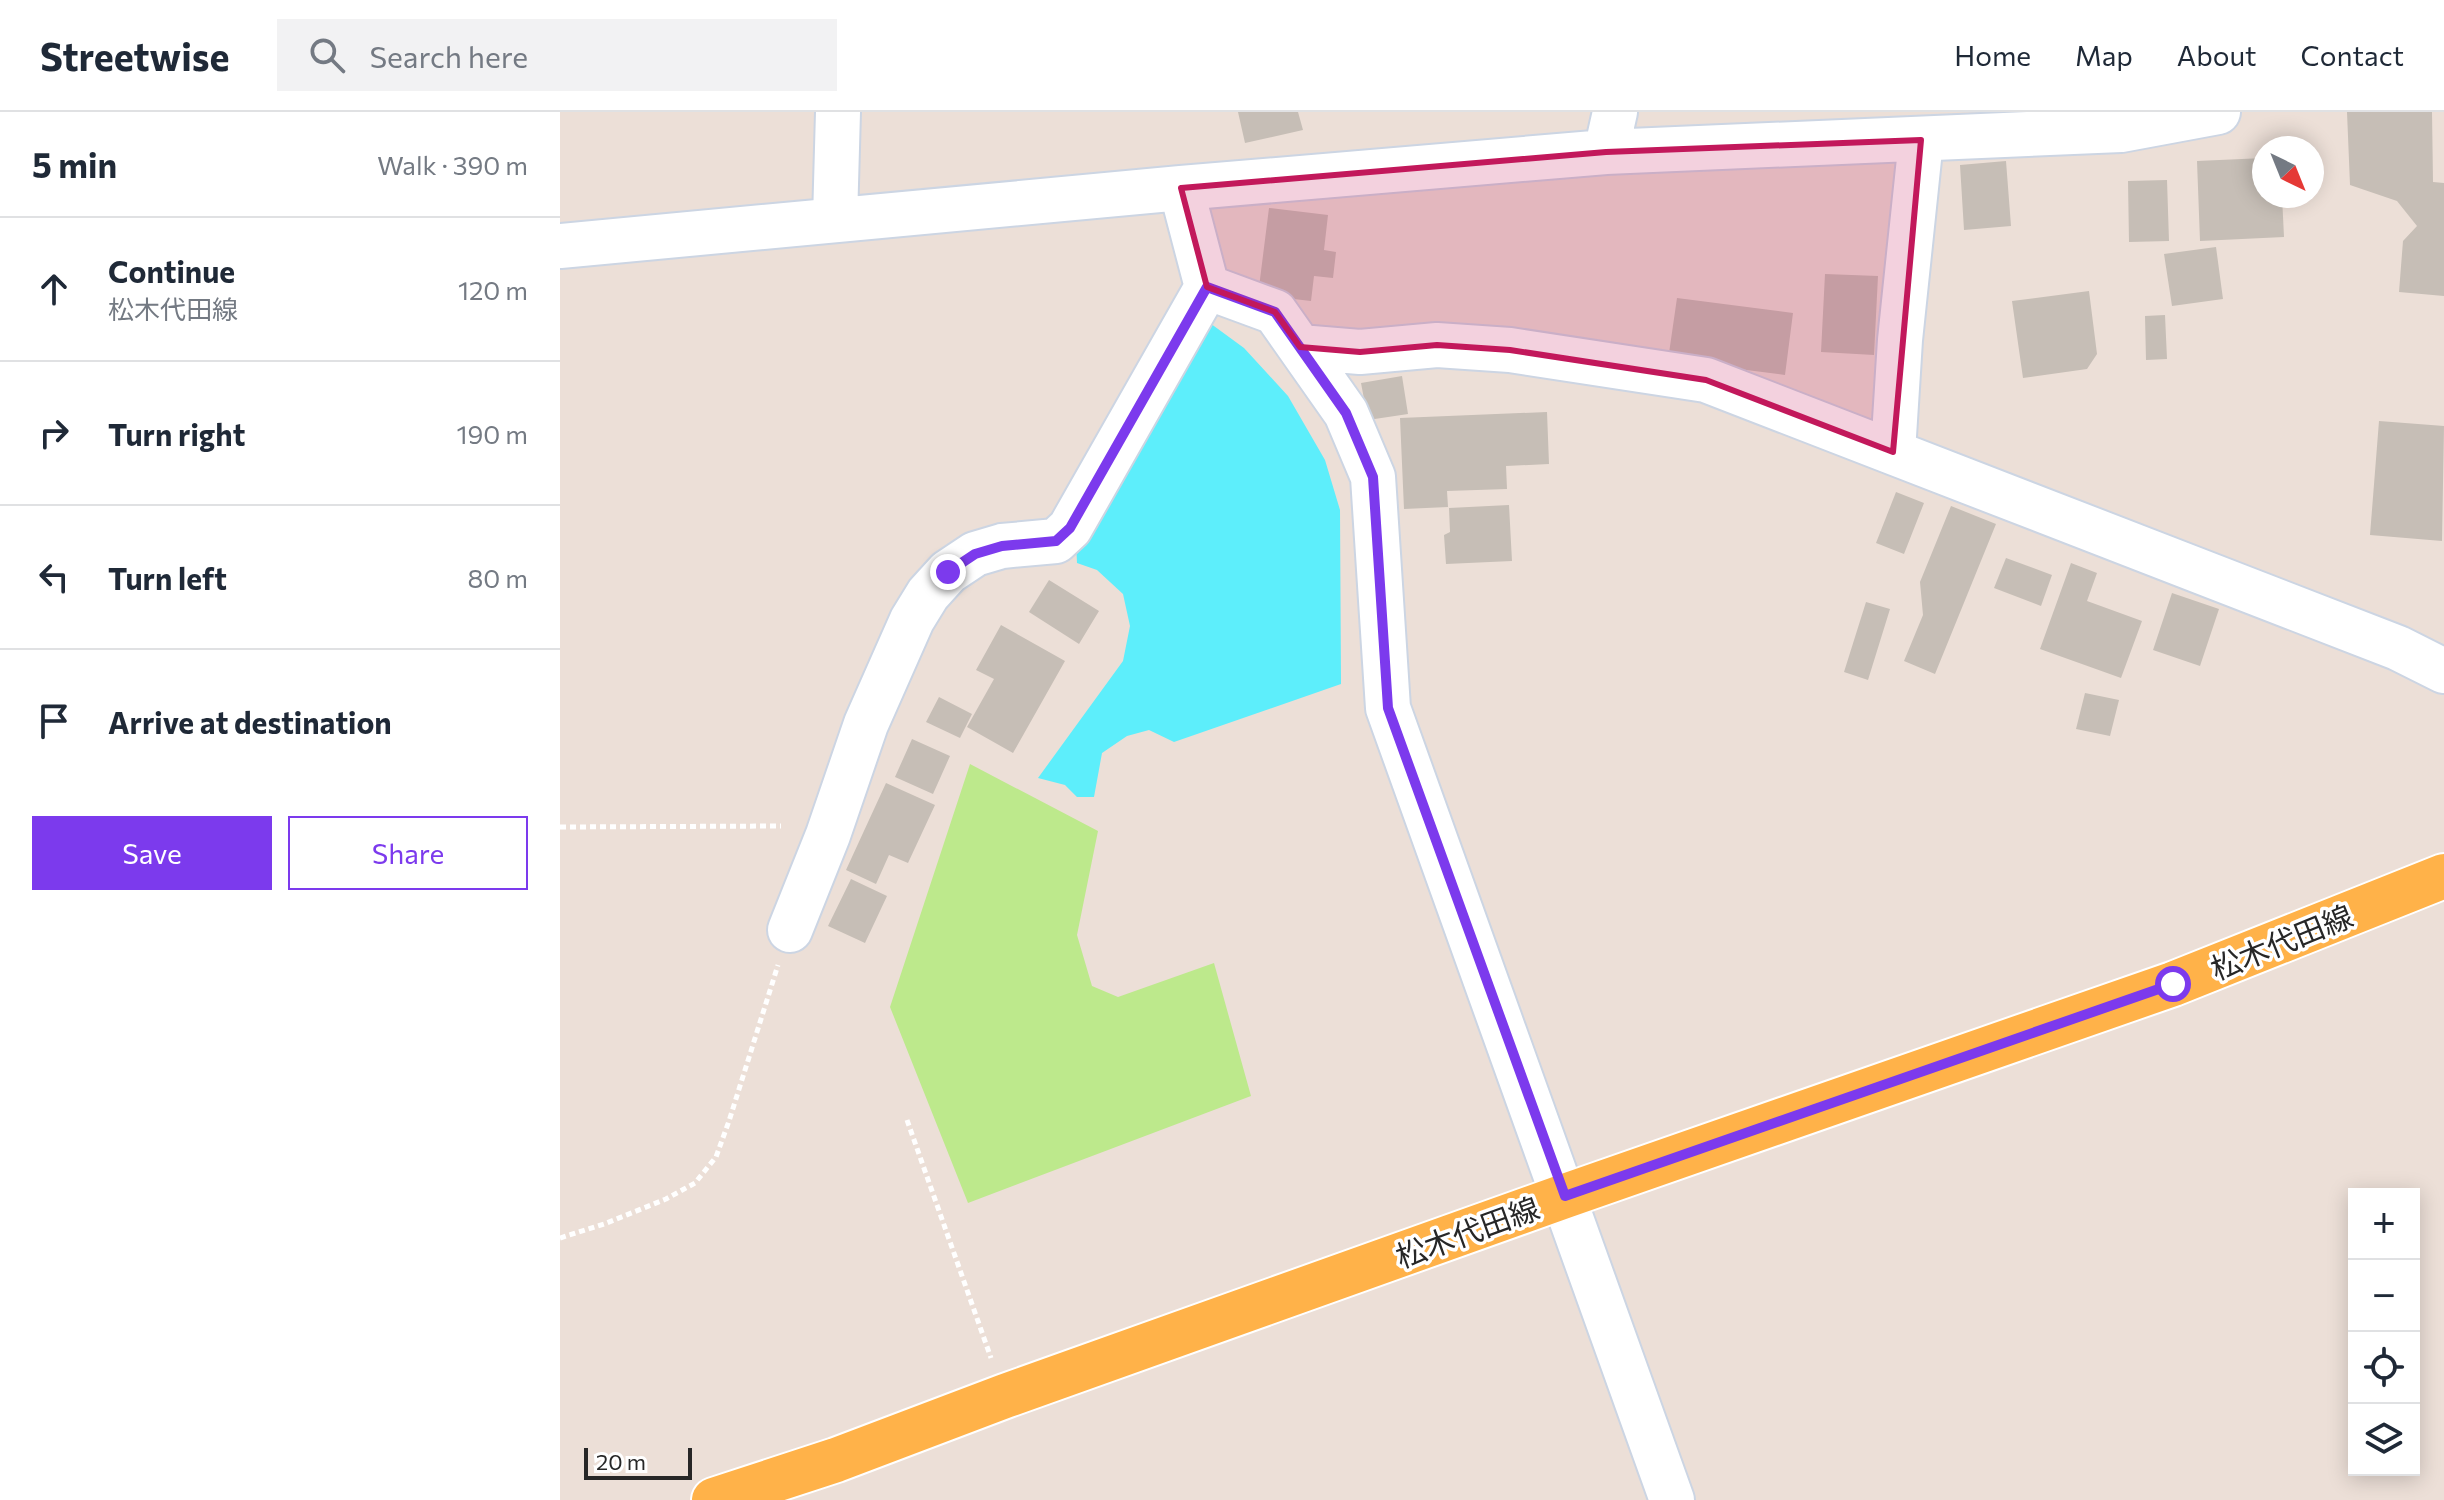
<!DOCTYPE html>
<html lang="en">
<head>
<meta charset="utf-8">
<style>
  :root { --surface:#fff; --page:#f2f2f3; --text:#1f2937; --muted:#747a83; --line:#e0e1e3; --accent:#7c3aed }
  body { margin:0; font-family:Commissioner,"Noto Sans JP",sans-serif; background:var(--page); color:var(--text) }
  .controls { position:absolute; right:24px; bottom:24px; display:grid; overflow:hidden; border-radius:0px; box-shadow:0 4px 20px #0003 }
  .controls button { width:72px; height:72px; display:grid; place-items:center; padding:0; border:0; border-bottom:2px solid var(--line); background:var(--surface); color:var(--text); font:40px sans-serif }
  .compass { position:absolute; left:1692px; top:24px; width:72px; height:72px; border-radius:50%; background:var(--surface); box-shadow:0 4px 20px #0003; rotate:137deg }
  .scale { position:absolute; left:24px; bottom:20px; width:108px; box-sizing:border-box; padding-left:8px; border:4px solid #272727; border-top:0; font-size:22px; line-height:28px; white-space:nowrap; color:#272727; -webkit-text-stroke:6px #fff; paint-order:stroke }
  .stop { position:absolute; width:24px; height:24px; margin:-18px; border:6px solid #7c3aed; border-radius:50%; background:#fff }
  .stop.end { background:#7c3aed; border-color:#fff; box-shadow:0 2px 8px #0008 }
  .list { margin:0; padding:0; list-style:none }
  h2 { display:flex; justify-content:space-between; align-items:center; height:104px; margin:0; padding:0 32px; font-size:34px }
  h2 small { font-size:26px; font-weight:400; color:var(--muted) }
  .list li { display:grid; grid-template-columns:52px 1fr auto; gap:24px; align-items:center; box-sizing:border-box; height:144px; padding:0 32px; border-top:2px solid var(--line) }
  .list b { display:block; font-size:30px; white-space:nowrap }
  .list p { margin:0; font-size:26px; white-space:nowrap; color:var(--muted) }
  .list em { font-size:26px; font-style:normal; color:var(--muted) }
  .actions { display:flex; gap:16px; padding:24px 32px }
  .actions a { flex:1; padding:18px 0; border:2px solid var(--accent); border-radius:0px; text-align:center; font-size:28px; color:var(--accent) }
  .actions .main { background:var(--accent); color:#fff }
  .icon { flex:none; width:44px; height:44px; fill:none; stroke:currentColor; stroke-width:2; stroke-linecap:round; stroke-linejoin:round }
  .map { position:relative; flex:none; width:1884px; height:1388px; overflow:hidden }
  header { display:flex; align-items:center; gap:48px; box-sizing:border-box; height:112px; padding:0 40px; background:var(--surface); border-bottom:2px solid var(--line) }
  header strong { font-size:38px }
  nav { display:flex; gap:44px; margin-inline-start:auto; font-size:28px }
  .search { width:560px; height:72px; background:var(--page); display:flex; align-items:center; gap:20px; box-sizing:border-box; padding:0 28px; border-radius:0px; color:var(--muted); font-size:30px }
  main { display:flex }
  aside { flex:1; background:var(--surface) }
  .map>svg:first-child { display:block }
  .green { fill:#bde98c }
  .water { fill:#5deefb }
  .building { fill:#c6beb6 }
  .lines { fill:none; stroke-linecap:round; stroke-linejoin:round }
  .minor-casing { stroke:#ccd5e3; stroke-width:48 }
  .major-casing { stroke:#fff; stroke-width:48 }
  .path { stroke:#fff; stroke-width:5; stroke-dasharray:6 4; stroke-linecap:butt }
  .minor { stroke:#fff; stroke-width:44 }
  .major { stroke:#ffb249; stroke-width:44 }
  .route { stroke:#7c3aed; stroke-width:10 }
  .marked { fill:#c2185b; fill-opacity:0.2; stroke:#c2185b; stroke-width:6; stroke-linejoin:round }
  .labels { text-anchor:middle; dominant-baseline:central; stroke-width:7; stroke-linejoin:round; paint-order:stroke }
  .street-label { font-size:30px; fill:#272727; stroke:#fff }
</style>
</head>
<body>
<header>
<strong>Streetwise</strong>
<div class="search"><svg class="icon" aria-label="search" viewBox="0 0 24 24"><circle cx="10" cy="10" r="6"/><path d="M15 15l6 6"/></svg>Search here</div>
<nav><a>Home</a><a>Map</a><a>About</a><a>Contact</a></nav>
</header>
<main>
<aside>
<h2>5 min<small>Walk · 390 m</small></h2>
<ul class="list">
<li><svg class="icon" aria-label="ahead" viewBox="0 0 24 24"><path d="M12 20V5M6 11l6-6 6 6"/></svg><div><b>Continue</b><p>松木代田線</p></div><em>120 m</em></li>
<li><svg class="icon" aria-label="right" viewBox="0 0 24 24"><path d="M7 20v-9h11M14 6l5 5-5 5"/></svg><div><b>Turn right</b></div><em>190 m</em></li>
<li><svg class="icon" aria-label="left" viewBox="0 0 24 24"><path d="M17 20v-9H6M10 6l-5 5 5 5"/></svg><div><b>Turn left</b></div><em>80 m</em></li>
<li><svg class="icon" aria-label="arrive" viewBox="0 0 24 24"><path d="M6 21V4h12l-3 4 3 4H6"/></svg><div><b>Arrive at destination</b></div></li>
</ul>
<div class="actions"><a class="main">Save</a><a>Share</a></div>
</aside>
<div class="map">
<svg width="1884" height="1388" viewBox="0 0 1884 1388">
  <rect width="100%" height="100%" fill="#ecdfd7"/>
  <path class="green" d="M410 652 538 719 517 823 532 874 558 885 654 851 691 984 408 1091 330 895Z"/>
  <path class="water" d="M643 206 684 236 728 284 765 348 780 398 781 572 614 630 589 618 567 624 542 641 534 685H517L505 673 478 666 563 549 570 514 563 482 537 458 517 451 516 429Z"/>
  <path class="building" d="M678 0H738L743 18 685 31Z
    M1787 0H1872L1873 70 1884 71V184L1839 180 1843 129 1857 114 1837 89 1790 73Z
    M1704 46V84H1722L1724 125 1640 129 1637 49Z
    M1446 49 1451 114 1404 118 1400 53Z
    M1607 68 1609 129 1569 130 1568 69Z
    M709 96 768 103 764 138 776 140 773 166 754 164 751 189 698 183Z
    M1656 135 1663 187 1612 194 1604 142Z
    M1265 162 1318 164 1314 243 1261 240Z
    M1529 179 1537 242 1527 257 1463 266 1452 189Z
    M1117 186 1233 201 1225 263 1108 248Z
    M1605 203 1607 247 1586 248 1585 204Z
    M842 264 848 302 808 308 801 271Z
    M987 300 989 352 946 354 947 377 887 379 888 395 844 397 840 306Z
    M1819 309 1884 314 1882 429 1810 423Z
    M1336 380 1364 391 1344 442 1316 431Z
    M949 393 952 449 886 452 884 423 890 420 889 396Z
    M1391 394 1436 412 1375 562 1344 549 1363 503 1360 470Z
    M1446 446 1492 463 1481 494 1434 476Z
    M1511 451 1537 461 1527 489 1582 509 1561 566 1480 537Z
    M489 468 539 499 519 532 469 500Z
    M1612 481 1659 497 1640 554 1593 538Z
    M1306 490 1330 497 1308 568 1284 560Z
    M441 513 505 549 453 641 407 615 434 567 416 558Z
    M1525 581 1559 588 1550 624 1516 617Z
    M379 585 412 602 400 626 366 610Z
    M352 627 390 644 373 682 335 665Z
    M326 671 375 693 348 751 329 743 316 772 286 758Z
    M291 767 327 784 305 831 268 814Z"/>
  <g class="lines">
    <defs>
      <path id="minor" d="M1046 40 1055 0
        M275 108 278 0
        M0 134 621 76 1046 40 1561 18 1658 0
        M647 175 715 200 786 301 813 365 828 596 1112 1388
        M740 235 800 240 877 233 950 238 1146 268 1838 536 1884 559
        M1333 340 1340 228 1361 28
        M230 818 268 723 306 612 352 508 368 482 388 460 415 442 442 434 496 429 510 416 647 175 621 76"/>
      <path id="major" d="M154 1388 276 1348 445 1284 1005 1084 1613 872 1884 764"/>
    </defs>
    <use href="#minor" class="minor-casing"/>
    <use href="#major" class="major-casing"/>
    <path class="path" d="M0 715 221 714
      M347 1008 431 1246
      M0 1126 44 1112 106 1087 135 1071 156 1045 169 1009 218 853"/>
    <use href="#minor" class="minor"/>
    <use href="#major" class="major"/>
  </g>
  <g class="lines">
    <path class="route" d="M388 460 415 442 442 434 496 429 510 416 647 175 715 200 786 301 813 365 828 596 1005 1084 1613 872"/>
  </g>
  <path class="marked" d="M1361 28 1333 340 1146 268 950 238 877 233 800 240 740 235 715 200 647 175 621 76 1046 40Z"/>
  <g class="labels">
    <g class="street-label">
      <text transform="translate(1721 829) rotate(-22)">松木代田線</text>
      <text transform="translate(907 1119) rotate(-20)">松木代田線</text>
    </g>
  </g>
</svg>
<div class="controls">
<button>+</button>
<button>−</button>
<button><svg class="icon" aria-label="locate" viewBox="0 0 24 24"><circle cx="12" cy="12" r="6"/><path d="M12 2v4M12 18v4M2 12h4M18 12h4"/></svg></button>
<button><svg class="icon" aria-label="layers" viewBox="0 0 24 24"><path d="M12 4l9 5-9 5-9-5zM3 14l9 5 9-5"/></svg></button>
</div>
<svg class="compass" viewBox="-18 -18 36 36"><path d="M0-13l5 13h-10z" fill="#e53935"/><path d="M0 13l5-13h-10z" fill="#747a83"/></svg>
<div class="scale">20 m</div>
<div class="stop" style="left:1613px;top:872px"></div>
<div class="stop end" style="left:388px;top:460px"></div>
</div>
</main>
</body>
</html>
